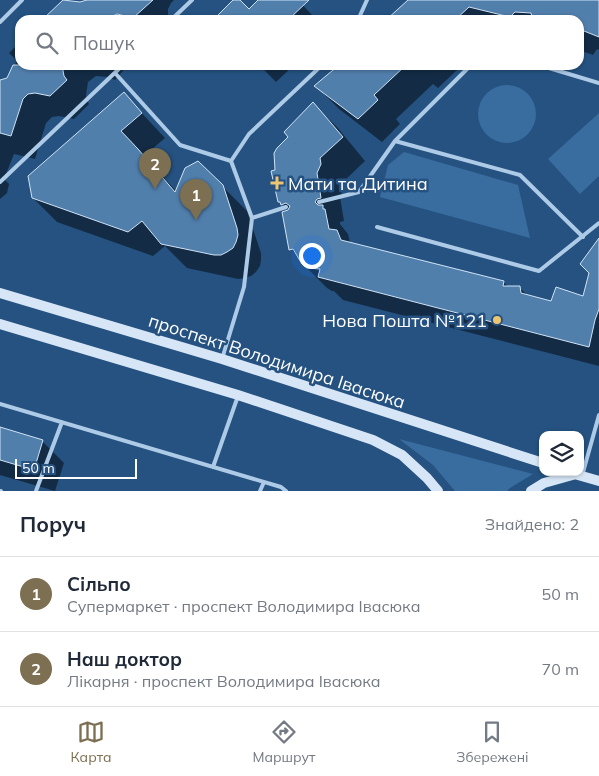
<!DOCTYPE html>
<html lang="uk">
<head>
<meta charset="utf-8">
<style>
  :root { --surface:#fff; --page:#f2f2f3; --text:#1f2937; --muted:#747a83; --line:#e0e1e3; --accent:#7d6f51 }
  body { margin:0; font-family:Mulish,sans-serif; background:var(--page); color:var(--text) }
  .controls { position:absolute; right:15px; bottom:15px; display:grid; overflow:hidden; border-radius:10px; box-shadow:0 1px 4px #0004 }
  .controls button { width:45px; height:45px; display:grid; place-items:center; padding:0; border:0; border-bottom:1px solid var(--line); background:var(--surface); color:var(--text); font:25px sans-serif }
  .scale { position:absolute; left:15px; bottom:12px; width:122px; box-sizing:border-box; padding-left:5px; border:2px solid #fff; border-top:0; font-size:14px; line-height:18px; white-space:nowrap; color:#fff; -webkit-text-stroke:4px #255281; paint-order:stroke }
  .you { position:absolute; left:311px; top:255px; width:18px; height:18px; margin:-12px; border:4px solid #fff; border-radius:50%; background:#1a73e8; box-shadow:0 0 0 8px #1a73e833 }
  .badge { display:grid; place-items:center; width:32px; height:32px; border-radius:50%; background:var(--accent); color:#fff; font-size:16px; font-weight:700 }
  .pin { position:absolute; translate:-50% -41px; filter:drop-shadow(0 1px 2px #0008) }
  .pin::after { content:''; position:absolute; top:26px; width:18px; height:15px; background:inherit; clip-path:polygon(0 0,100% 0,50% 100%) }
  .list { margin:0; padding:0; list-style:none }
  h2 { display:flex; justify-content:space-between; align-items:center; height:65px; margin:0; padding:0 20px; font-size:21px }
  h2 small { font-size:16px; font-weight:400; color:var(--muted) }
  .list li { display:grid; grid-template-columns:32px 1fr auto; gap:15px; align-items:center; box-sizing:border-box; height:75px; padding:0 20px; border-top:1px solid var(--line) }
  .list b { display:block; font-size:19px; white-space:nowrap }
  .list p { margin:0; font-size:16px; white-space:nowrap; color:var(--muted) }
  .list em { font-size:16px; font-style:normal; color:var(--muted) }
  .icon { flex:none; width:28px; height:28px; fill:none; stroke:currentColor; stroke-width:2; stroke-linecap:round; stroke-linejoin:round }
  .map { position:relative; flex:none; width:599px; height:491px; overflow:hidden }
  .search { position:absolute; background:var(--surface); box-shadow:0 1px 4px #0004; left:15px; right:15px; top:15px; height:55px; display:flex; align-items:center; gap:12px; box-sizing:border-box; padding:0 18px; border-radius:15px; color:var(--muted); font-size:19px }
  .sheet { height:215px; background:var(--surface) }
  nav { display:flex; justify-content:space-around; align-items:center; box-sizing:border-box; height:70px; border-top:1px solid var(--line); background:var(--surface); font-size:14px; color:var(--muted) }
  nav a { display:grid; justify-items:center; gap:2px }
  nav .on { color:var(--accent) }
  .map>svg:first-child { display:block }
  .green { fill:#396d9f }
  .shadow { fill:#0007 }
  .building { fill:#517fac; stroke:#d0e3f5 }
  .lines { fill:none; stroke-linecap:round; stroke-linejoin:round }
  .lane { stroke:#adcae7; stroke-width:4 }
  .secondary { stroke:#d7e6f6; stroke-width:10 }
  .poi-dot { fill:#f0c571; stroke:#255281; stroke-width:2 }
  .labels { text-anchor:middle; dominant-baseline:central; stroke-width:5; stroke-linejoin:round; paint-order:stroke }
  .poi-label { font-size:18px; fill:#fff; stroke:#255281; text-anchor:start }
  .street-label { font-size:18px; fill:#fff; stroke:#255281 }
</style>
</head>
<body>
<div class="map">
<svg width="599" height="491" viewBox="0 0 599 491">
  <rect width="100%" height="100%" fill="#255281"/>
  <path class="green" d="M478 114a29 29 0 1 1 58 0a29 29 0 1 1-58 0Z
    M599 113V176L580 194 548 159Z
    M404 152 518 185 530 238 380 197 388 165Z
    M399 439 533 474 510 488 507 491H455L433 465Z"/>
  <path class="shadow" d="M65 0 80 3 90 0H174L171 3 168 9V20H54L51 13Z
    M235 0H239L249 11 260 0H298L313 16 309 20H214Z
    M410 0H599V50L597 49 593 55 579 50V20H388Z
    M20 42V65H128L115 80 108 77 96 76 88 82 86 95 87 101 89 104 74 119 59 116 52 117 46 123 35 159 14 154 4 179 9 184 7 193 0 199V81L8 79 17 61 9 53Z
    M259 65H294L276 82Z
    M340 65H454L457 70 438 88 433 84 396 119 400 124 382 142 339 109 316 86Z
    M124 94 165 138 144 156 177 192 198 162 247 211 261 253V260L260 266 256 272 251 276 245 278 238 279 187 268 165 246 153 256 57 222 33 198Z
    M313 104 337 127 365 161 343 182 344 188 340 197 344 221 340 222V224L348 234 350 243 503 282 509 287H519L528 296 552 302 583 298 599 251V366L343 300 334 291H332L327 288 303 264 299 257 291 249 289 211 279 201 276 171 290 137Z
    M0 429 42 441 64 463 55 491 0 475Z"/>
  <path class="building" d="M63 0 80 2 87 0H153L133 18 117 14 109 18 108 20H42Z
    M233 0H240L249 9 258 0H309L288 20H213Z
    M408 0H599V37L579 29V20H533L531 13 515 12 510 17 469 7 455 20H386Z
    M13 65H62L64 76 67 80 50 96 35 93 28 94 23 99 11 136 0 133V80L7 78Z
    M339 65H406L374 95 378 100 358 119 314 86Z
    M124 92 142 113 121 131 138 149 175 192 185 168 198 161 223 185 237 228 238 235 236 242 233 248 227 252 221 255H214L161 244 142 221 128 232 32 198 28 176Z
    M313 102 343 137 320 158 321 164 317 173 321 198 317 199 315 202 318 205H323V209H325L329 229 337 230 341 240 504 281 503 286H520L521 293 551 301 556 287 583 296 589 273 580 264 599 238V309L595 320 589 347 318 277 320 269 307 268 302 264 293 249 289 250 282 212 288 210 290 206 286 203 281 205 280 202H278L271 171 275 170 274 153 277 148 288 137 284 132Z
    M0 427 43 440 34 470 0 460Z"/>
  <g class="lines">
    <path class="lane" d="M171 20 192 0
      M358 20 367 0
      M0 22 22 0
      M539 65 599 83
      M115 73 180 145 231 161
      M395 141 520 175 583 237
      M0 182 123 65
      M319 202 359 192 395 141 471 65
      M252 218 286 207
      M377 227 539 271 599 223
      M222 359 244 287 252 218 231 161 249 134 322 65
      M0 404 281 487 286 491
      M213 467 238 396
      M582 476 599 415
      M0 491H1
      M36 491 62 422
      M260 491 264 482"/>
    <path class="secondary" d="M0 293 222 359 543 463
      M0 324 238 395 373 440 402 455 427 478 438 491
      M571 473 599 481
      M531 491 544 483 576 474"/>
  </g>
  <g class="poi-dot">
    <path d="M274.5 175.5h5v5h5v5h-5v5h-5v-5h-5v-5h5z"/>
    <circle cx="497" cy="320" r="5"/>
  </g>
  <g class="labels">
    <g class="poi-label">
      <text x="288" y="183">Мати та Дитина</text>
      <text x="487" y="320" text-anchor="end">Нова Пошта №121</text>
    </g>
    <g class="street-label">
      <text transform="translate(277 361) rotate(18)">проспект Володимира Івасюка</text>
    </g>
  </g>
</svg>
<div class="controls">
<button><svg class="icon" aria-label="layers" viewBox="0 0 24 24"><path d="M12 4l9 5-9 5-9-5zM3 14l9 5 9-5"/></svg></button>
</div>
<div class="scale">50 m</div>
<div class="you"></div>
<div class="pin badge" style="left:196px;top:220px">1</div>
<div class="pin badge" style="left:155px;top:189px">2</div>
<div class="search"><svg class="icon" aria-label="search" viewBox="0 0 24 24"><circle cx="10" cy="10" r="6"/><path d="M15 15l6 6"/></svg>Пошук</div>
</div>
<section class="sheet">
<h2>Поруч<small>Знайдено: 2</small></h2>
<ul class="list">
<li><span class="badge">1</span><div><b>Сільпо</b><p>Супермаркет · проспект Володимира Івасюка</p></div><em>50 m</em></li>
<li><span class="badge">2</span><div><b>Наш доктор</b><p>Лікарня · проспект Володимира Івасюка</p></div><em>70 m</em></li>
</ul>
</section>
<nav>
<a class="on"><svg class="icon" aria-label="map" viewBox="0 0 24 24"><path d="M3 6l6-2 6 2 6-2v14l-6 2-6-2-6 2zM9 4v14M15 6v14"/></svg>Карта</a>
<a><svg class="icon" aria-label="directions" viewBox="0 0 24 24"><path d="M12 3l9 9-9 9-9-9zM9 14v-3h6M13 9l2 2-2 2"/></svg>Маршрут</a>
<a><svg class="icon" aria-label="saved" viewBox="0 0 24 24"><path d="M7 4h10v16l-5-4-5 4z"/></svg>Збережені</a>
</nav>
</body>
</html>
